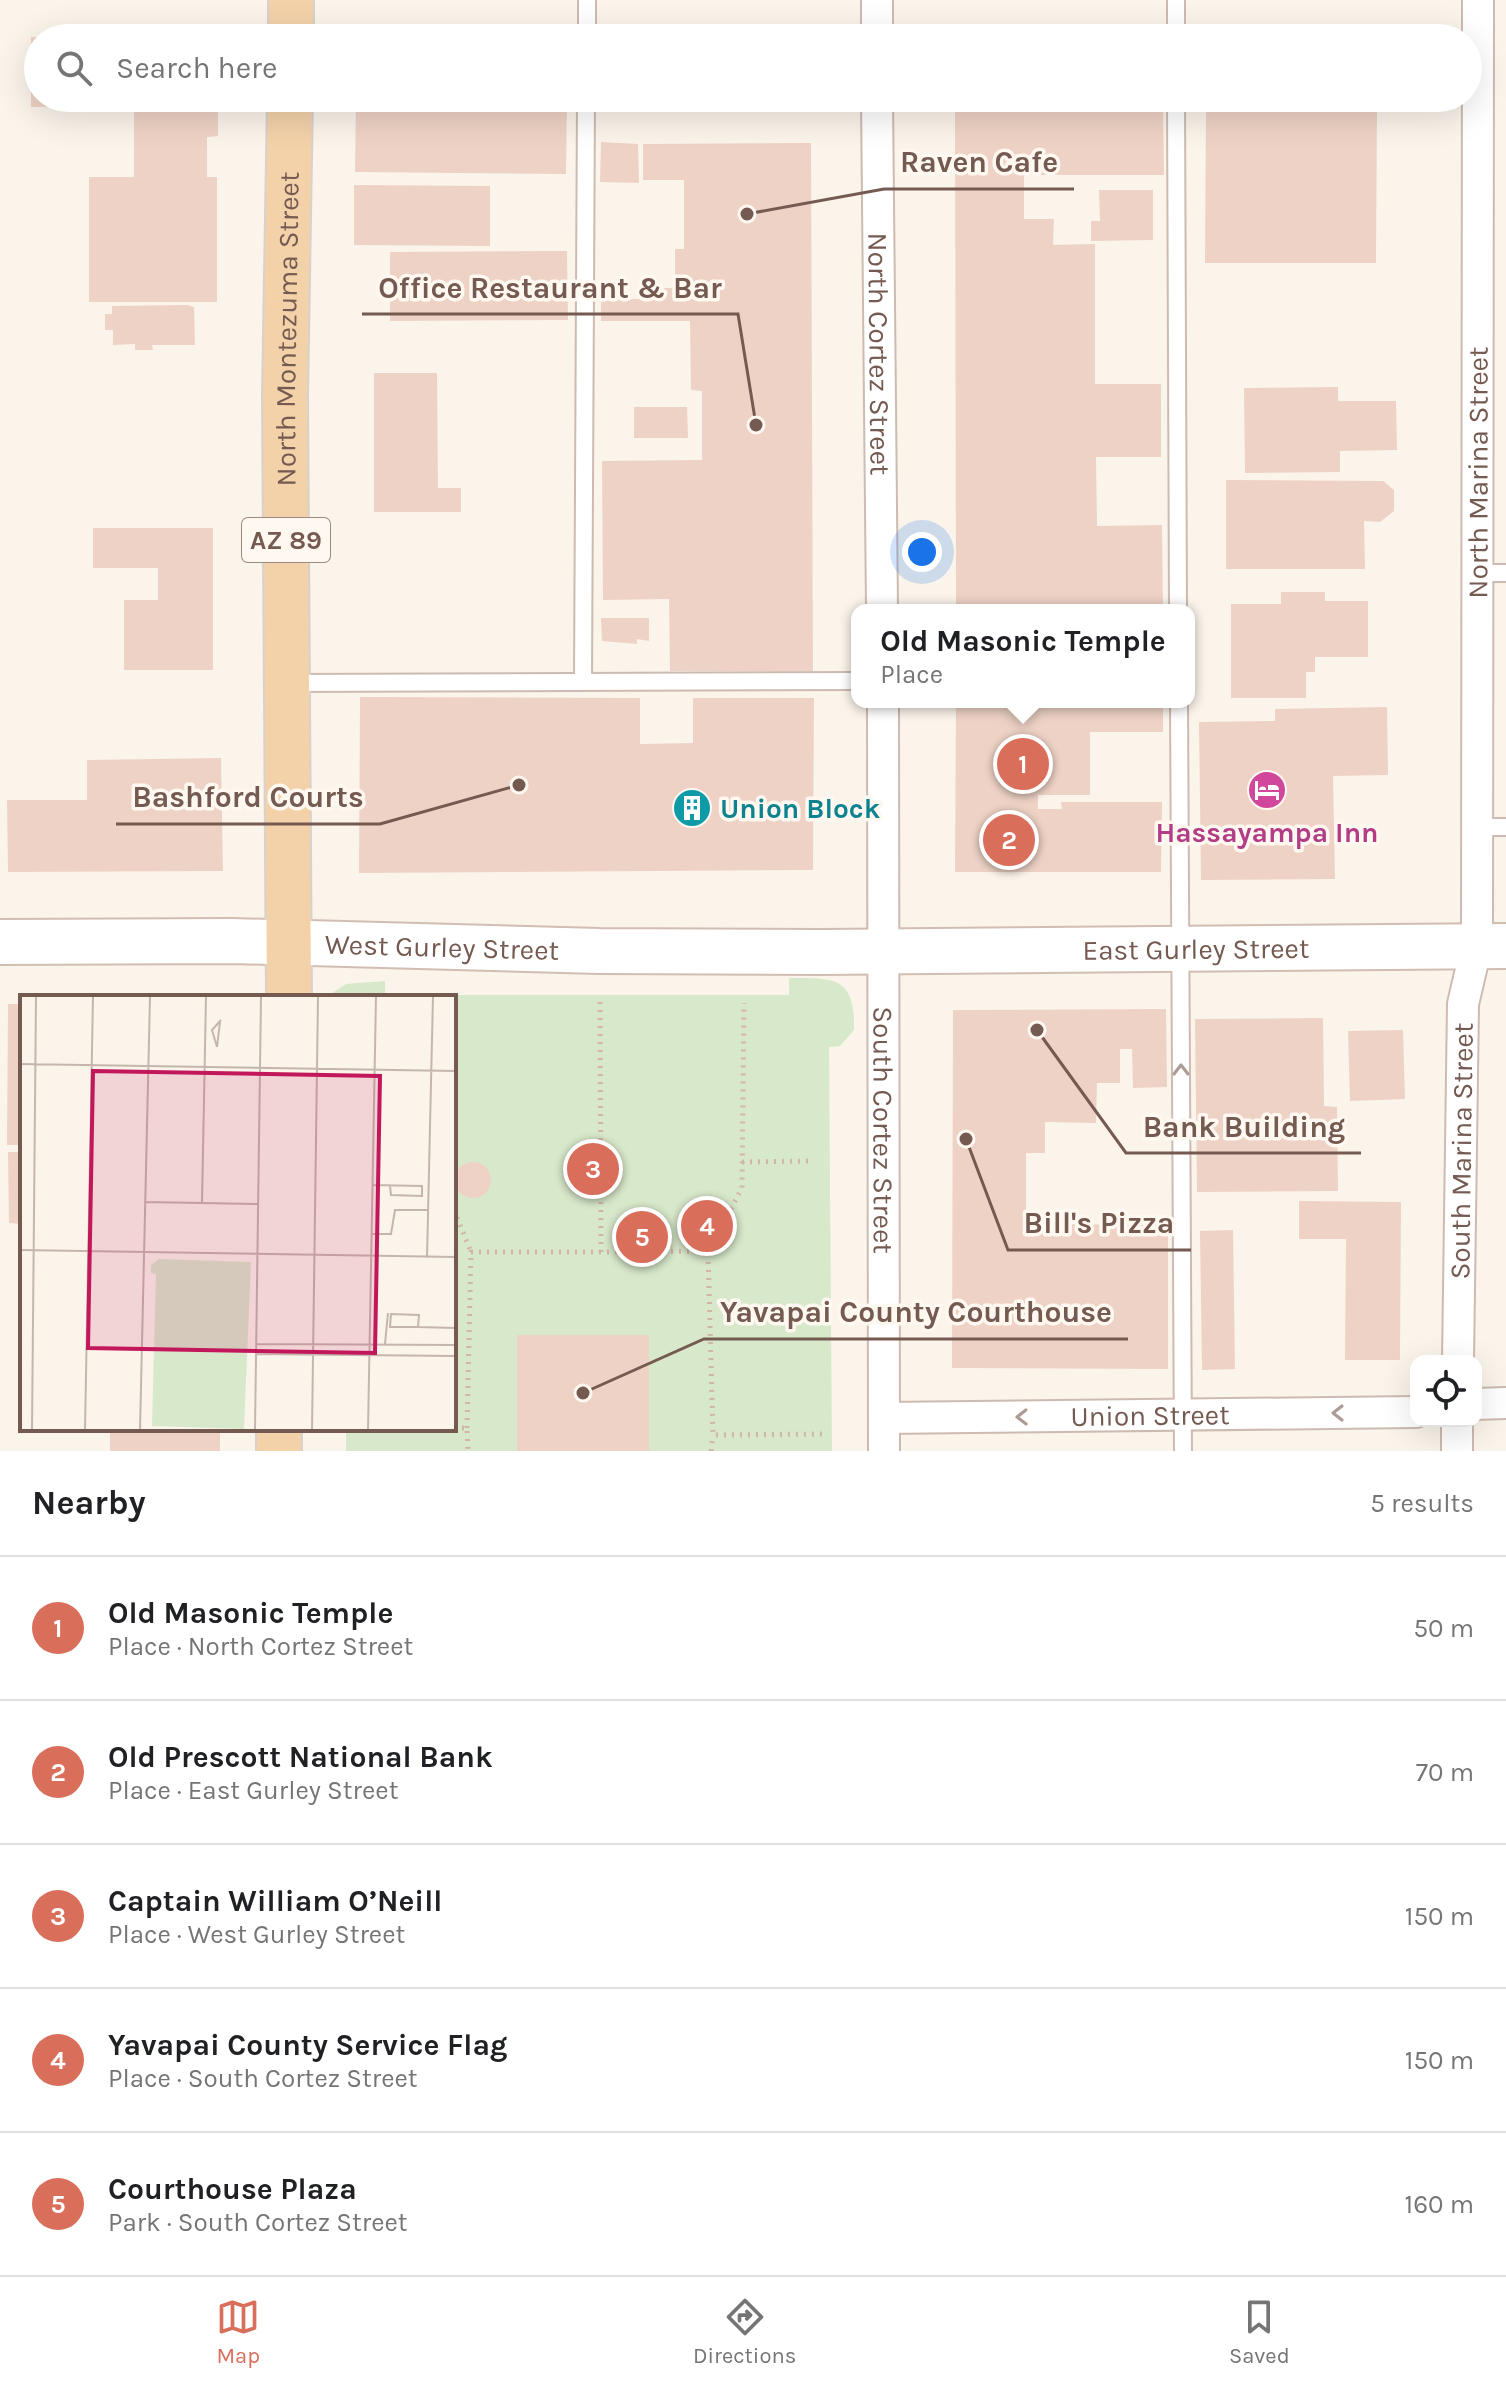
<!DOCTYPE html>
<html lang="en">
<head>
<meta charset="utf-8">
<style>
  :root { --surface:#fff; --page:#f6f6f6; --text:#202124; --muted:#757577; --line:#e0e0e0; --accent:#d96e5b }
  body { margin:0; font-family:Karla,sans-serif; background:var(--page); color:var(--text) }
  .controls { position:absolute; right:24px; bottom:24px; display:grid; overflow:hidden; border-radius:16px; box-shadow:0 8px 32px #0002 }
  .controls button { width:72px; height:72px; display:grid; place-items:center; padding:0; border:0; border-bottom:2px solid var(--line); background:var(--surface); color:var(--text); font:40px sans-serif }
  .you { position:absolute; left:922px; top:552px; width:28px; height:28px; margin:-20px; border:6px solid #fff; border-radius:50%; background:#1a73e8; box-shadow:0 0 0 12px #1a73e833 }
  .badge { display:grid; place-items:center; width:52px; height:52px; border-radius:50%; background:var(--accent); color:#fff; font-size:26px; font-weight:700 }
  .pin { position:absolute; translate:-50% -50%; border:4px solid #fff; box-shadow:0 2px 8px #0006 }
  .popup { position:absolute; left:851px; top:604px; width:344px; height:104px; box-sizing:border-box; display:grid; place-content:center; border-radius:16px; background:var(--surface); filter:drop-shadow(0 2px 6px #0005); font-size:26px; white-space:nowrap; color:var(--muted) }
  .popup b { font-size:30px; color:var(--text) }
  .popup::after { content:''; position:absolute; left:50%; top:100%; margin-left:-16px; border:16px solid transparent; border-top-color:var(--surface) }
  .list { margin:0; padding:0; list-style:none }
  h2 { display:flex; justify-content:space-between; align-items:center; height:104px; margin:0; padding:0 32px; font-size:34px }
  h2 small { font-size:26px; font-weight:400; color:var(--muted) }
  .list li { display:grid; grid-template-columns:52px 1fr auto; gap:24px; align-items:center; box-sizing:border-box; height:144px; padding:0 32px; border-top:2px solid var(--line) }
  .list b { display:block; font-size:30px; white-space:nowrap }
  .list p { margin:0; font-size:26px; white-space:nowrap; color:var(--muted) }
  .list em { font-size:26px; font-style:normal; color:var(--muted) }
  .icon { flex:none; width:44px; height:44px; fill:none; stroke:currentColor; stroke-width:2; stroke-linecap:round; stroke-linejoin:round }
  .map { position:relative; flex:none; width:1506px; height:1451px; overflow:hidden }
  .search { position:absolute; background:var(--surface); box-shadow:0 8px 32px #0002; left:24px; right:24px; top:24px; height:88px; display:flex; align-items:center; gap:20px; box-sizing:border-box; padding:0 28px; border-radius:44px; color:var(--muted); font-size:30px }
  .sheet { height:824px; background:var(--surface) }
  nav { display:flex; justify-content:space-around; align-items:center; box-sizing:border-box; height:112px; border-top:2px solid var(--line); background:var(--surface); font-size:22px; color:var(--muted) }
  nav a { display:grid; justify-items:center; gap:4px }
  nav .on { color:var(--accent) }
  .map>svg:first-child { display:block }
  .green { fill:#d8e8ca }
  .building { fill:#eed2c5 }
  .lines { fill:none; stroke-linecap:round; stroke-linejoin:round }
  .service-casing { stroke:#cdbbb1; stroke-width:20 }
  .minor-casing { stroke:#cdbbb1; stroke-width:34 }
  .secondary-casing { stroke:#d1bdb2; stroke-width:48 }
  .primary-casing { stroke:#d8d1ce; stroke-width:48 }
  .path { stroke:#d3b5a7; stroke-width:5; stroke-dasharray:2 6; stroke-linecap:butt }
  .service { stroke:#fff; stroke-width:16 }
  .minor { stroke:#fff; stroke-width:30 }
  .secondary { stroke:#fff; stroke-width:44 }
  .primary { stroke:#f3d2aa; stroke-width:44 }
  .oneway { stroke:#ac9c96 }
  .labels { text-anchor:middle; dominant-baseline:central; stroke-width:7; stroke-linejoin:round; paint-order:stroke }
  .shield { fill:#fef8f1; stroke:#9d8980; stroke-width:2 }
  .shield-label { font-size:26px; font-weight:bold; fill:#745a50 }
  .street-label { font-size:28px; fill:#745a50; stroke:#fef8f1 }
  .culture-label { font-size:28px; font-weight:bold; fill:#0d838f; stroke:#fef8f1; text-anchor:start }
  .hotel-label { font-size:28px; font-weight:bold; fill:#b23c85; stroke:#fef8f1 }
  .inset-road { fill:none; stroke:#c5b6ad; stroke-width:2 }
  .view { fill:#c2185b; fill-opacity:0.15; stroke:#c2185b; stroke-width:4 }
  .inset-edge { fill:none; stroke:#745a50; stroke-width:4 }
  .leader { fill:none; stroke:#745a50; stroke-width:3 }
  .callout-dot { fill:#745a50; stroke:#fef8f1; stroke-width:3 }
  .callout-label { font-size:30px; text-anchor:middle; font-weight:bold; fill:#745a50; stroke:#fef8f1; stroke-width:7; stroke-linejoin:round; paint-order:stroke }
</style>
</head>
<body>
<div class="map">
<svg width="1506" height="1451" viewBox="0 0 1506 1451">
  <rect width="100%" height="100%" fill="#fbf4eb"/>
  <path class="green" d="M789 978C836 978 855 977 854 1030L840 1046 829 1047 832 1451H346V1429H454V997H330L332 993 346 984 385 981V995H789Z"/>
  <path class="building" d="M1026 34H1163V38H1026Z
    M31 37H38V98H218V136L207 137V177H217V302H89V177H134V106L31 107Z
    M356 98H567L566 174 355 172Z
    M1026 98H1163L1164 175H1024V219H1054L1053 245 1095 244V384H1161V457H1096L1097 526 1162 525 1163 610H956L955 104H1026Z
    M1206 109 1377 110 1376 263H1205Z
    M601 142 638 144 639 183 600 182Z
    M811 143 813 671H670L669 599 603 600 602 461 702 460V391L691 390 690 321H601V299H664V288H675V249H684V180H643V144Z
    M354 185 490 186V246L354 245Z
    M1099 190H1153V240L1091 241V221H1100Z
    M567 251 568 320 390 321V252Z
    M187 305 194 307 195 345H152L153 350H135V344L113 345V330H105V314H112V306Z
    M374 373H437L438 488H461V512H374Z
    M1338 387V401H1396L1397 450 1340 451V472L1245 473 1244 388Z
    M634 407H687L688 438H634Z
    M1226 480 1383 481 1394 490V511L1380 522 1364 521 1365 569H1226Z
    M93 528H213V670H124V600H158V568H93Z
    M1281 592H1325V601H1368V657H1315V672H1306V698H1231V604H1281Z
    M601 618H649V641L637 639V644L602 641Z
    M360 697 640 698V744L693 743V698H814L813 870 359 873Z
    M956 702H1163V732H1090V795H1038V809H1062L1061 802H1162L1161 872H955Z
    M1387 707 1388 775 1333 776 1335 879 1201 880 1199 722 1275 721V709Z
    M221 758 223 871 8 872 7 800H87V760Z
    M8 1004H22V1145H7Z
    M1166 1009 1167 1087 1133 1088 1132 1049H1120V1083H1097L1096 1123 1045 1122V1153H1026V1224L1168 1225V1369L952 1368 953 1010Z
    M1323 1018 1324 1106 1337 1107 1338 1191 1197 1192 1195 1019Z
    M1403 1030 1405 1099 1350 1101 1348 1031Z
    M8 1152H22V1224L9 1223Z
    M455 1180a18 18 0 1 1 36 0a18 18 0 1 1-36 0Z
    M1299 1201 1401 1202 1400 1360H1345L1346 1239H1299Z
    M1233 1230 1235 1369 1202 1370 1200 1231Z
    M517 1335H649V1451H517Z
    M110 1429H220V1451H110Z"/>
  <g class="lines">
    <defs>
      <path id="service" d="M1176 0V38
        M587 38V0
        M1176 98 1178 610
        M1478 573H1506
        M583 682 586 98
        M287 683 857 681
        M1179 702 1183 1451
        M1477 827H1506"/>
      <g id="minor">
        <path d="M877 0V38"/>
        <path id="s1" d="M877 98 882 610"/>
        <path id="s2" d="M883 702 884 1451"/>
        <path id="s3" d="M1458 1361 1463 1004 1477 944 1478 0"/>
        <path d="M1476 1404 1506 1403"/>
        <path id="s4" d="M884 1418 1416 1412"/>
        <path d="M1457 1451V1421"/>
      </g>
      <g id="secondary">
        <path id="s5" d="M0 942 232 941 599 951 822 952 1506 946"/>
      </g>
      <g id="primary">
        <path d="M291 38V0"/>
        <path id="s6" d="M289 997 285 396 290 98"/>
        <path d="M279 1451V1429"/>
      </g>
    </defs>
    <use href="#service" class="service-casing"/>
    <use href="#minor" class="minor-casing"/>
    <use href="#secondary" class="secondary-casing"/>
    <use href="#primary" class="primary-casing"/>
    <path class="path" d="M600 1002 601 1252 708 1251 713 1435 827 1434
      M742 1162 809 1161
      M454 1210 471 1252
      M708 1251 742 1188 744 1003
      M454 1428H467L468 1451
      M467 1428 471 1252H601
      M711 1451 713 1435"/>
    <use href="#service" class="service"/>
    <use href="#minor" class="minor"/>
    <use href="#secondary" class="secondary"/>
    <use href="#primary" class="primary"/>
  </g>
  <defs><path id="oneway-chevron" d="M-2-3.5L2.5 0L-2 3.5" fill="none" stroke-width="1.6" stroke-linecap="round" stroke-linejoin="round" transform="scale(2)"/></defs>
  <g class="oneway">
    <use href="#oneway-chevron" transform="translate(1181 1070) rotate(-90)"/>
    <use href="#oneway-chevron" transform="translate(1338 1413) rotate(180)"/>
    <use href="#oneway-chevron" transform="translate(1022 1417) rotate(179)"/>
  </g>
  <defs>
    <symbol id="hotel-disc" viewBox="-11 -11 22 22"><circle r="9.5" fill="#d1479c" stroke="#fef8f1"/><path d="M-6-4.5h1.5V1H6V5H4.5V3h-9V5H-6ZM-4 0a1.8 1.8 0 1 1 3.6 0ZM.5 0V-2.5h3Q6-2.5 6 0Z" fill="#fff"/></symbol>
    <symbol id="building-disc" viewBox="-11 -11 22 22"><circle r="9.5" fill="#0f9aa8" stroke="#fef8f1"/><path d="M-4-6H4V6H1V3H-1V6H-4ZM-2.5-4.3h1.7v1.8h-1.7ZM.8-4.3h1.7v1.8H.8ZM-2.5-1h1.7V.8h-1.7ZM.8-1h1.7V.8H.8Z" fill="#fff"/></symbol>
  </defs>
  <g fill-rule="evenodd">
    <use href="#hotel-disc" x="1245" y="768" width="44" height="44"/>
    <use href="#building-disc" x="670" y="786" width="44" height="44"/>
  </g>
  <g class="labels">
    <rect class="shield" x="242" y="518" width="88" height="44" rx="6"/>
    <g class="shield-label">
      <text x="286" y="540">AZ 89</text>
    </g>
    <g class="street-label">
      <text stroke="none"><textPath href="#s6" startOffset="668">North Montezuma Street</textPath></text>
      <text stroke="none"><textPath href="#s1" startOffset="256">North Cortez Street</textPath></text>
      <text stroke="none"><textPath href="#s3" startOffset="890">North Marina Street</textPath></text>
      <text stroke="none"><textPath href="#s5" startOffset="442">West Gurley Street</textPath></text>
      <text stroke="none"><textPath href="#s5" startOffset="1196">East Gurley Street</textPath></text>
      <text stroke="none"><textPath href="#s2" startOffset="428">South Cortez Street</textPath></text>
      <text stroke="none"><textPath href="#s3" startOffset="210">South Marina Street</textPath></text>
      <text stroke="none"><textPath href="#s4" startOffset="266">Union Street</textPath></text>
    </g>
    <g class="culture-label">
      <text x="720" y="808">Union Block</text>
    </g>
    <g class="hotel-label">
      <text x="1267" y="832">Hassayampa Inn</text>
    </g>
  </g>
  <g transform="translate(20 995)">
    <rect width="436" height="436" fill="#fbf4eb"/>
    <path d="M139 264 231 267 224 434 132 431 136 279 131 278V270Z" fill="#d8e8ca"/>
    <path class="inset-road" d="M197 52 192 35 201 25M197 52 200 27M0 69 436 76M352 190 402 191V201L371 200 370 191M125 207 239 209M182 208 186 1M352 239H371L375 215H408M0 255 436 262M407 263 413 1M398 332 399 320 371 319 370 332H398L436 333M237 349 436 350M365 349 368 318M236 359 436 361M12 435 16 1M65 435 73 1M120 435 130 1M235 435 241 1M292 435 298 1M348 435 356 1"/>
    <path class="view" d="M73 76 360 81 355 358 68 353Z"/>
    <rect width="436" height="436" class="inset-edge"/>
  </g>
  <path class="leader" d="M747 214L884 189H1074M756 425L738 314H362M519 785L380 824H116M1037 1030L1126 1153H1361M966 1139L1008 1250H1191M583 1393L704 1339H1128"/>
  <g class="callout-dot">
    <circle cx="747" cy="214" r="8"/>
    <circle cx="756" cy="425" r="8"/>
    <circle cx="519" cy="785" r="8"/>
    <circle cx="1037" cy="1030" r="8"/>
    <circle cx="966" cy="1139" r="8"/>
    <circle cx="583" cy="1393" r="8"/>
  </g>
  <g class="callout-label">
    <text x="979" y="172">Raven Cafe</text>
    <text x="550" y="298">Office Restaurant &amp; Bar</text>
    <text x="248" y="807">Bashford Courts</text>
    <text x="1244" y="1137">Bank Building</text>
    <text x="1099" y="1233">Bill's Pizza</text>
    <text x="916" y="1322">Yavapai County Courthouse</text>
  </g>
</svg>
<div class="controls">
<button><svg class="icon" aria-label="locate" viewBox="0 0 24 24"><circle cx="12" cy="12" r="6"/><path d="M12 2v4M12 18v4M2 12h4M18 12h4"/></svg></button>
</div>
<div class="you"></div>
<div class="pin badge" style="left:1023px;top:764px">1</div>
<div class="popup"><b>Old Masonic Temple</b>Place</div>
<div class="pin badge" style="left:1009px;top:840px">2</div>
<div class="pin badge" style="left:593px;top:1169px">3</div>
<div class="pin badge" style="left:707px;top:1226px">4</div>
<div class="pin badge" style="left:642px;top:1237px">5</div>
<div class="search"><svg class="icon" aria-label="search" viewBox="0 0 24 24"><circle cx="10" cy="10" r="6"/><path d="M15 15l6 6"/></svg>Search here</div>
</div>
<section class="sheet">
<h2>Nearby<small>5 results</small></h2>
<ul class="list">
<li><span class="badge">1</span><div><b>Old Masonic Temple</b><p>Place · North Cortez Street</p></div><em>50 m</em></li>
<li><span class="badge">2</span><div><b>Old Prescott National Bank</b><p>Place · East Gurley Street</p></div><em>70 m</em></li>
<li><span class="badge">3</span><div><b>Captain William O’Neill</b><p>Place · West Gurley Street</p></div><em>150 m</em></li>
<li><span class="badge">4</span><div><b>Yavapai County Service Flag</b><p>Place · South Cortez Street</p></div><em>150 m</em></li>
<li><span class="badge">5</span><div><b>Courthouse Plaza</b><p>Park · South Cortez Street</p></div><em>160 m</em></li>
</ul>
</section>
<nav>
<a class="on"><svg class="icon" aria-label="map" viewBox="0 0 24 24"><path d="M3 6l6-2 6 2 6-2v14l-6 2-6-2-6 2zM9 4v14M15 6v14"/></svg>Map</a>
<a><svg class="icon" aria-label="directions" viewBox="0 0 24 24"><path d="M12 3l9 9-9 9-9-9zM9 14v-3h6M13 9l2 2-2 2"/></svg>Directions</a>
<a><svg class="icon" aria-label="saved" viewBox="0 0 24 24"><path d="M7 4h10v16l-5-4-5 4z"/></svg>Saved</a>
</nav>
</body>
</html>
